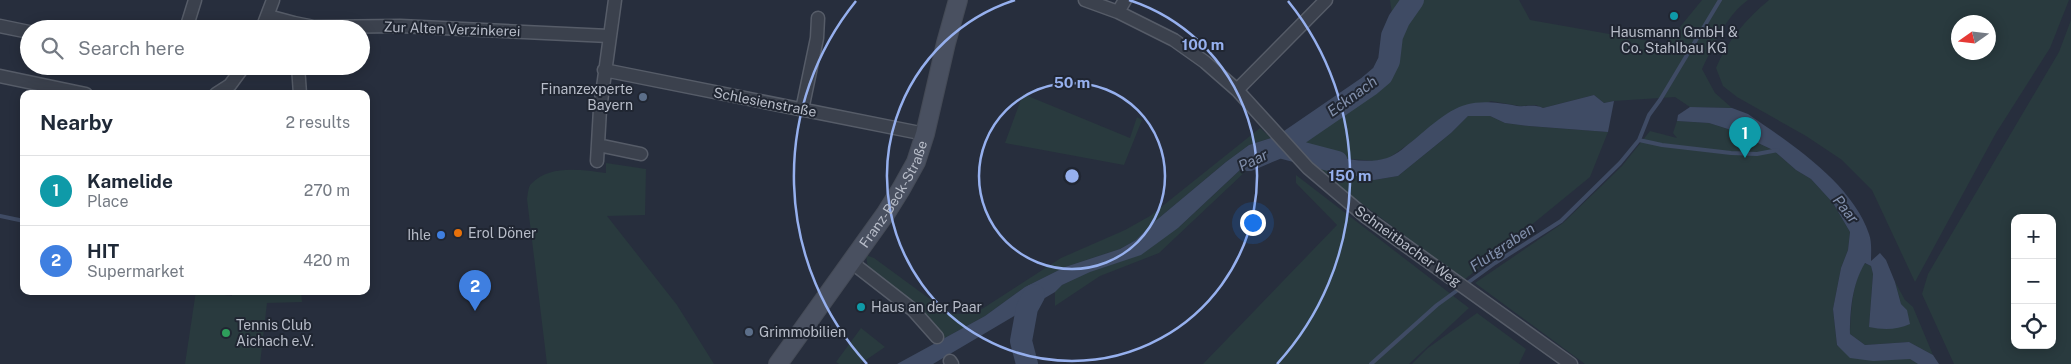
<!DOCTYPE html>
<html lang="en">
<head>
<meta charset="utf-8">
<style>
  :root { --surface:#fff; --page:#f2f2f3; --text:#1f2937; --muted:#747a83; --line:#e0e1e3; --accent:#0b8043 }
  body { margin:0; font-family:"Public Sans",sans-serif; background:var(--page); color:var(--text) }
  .controls { position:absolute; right:15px; bottom:15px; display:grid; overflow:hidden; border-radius:10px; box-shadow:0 2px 12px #0003 }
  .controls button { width:45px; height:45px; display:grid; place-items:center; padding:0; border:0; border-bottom:1px solid var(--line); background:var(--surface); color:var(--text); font:25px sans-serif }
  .compass { position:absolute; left:1951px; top:15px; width:45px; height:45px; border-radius:50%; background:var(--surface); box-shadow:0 2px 12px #0003; rotate:256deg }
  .you { position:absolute; left:1252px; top:222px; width:18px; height:18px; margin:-12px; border:4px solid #fff; border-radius:50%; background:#1a73e8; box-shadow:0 0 0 8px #1a73e833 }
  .badge { display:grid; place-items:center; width:32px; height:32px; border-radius:50%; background:var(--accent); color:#fff; font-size:16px; font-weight:700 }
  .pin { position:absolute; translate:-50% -41px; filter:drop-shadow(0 1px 2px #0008) }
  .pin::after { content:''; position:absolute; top:26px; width:18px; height:15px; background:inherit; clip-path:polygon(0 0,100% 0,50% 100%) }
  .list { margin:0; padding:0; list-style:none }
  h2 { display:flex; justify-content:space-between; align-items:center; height:65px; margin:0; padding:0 20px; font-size:21px }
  h2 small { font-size:16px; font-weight:400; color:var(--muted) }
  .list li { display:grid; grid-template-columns:32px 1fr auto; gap:15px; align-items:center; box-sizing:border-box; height:70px; padding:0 20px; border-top:1px solid var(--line) }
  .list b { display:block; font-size:19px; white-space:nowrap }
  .list p { margin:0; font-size:16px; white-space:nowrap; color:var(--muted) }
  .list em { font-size:16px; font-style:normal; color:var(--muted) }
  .icon { flex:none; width:28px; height:28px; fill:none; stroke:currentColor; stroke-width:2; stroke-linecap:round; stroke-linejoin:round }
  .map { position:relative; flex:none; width:2071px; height:364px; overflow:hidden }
  .search { position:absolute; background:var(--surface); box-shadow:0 2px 12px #0003; left:20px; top:20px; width:350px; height:55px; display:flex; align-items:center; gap:12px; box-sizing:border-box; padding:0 18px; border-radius:28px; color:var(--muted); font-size:19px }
  .panel { position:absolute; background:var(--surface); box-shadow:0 2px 12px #0003; left:20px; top:90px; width:350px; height:205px; border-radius:10px }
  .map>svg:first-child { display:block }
  .green { fill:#293a3e; fill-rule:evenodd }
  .water { fill:#3f4b64 }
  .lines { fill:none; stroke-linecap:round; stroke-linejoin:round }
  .stream { stroke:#3f4b64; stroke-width:4 }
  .river { stroke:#3f4b64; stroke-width:22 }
  .street-casing { stroke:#565c68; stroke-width:15 }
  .secondary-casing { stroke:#444a56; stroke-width:20 }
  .street { stroke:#3b414d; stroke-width:12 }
  .secondary { stroke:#495060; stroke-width:18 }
  .ring { fill:none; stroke:#96b0ee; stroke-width:2.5 }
  .culture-dot { fill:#0f9aa8; stroke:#202632; stroke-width:2 }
  .service-dot { fill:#5c6f8a; stroke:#202632; stroke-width:2 }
  .food-dot { fill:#e8710a; stroke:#202632; stroke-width:2 }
  .shop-dot { fill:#3f7fe0; stroke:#202632; stroke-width:2 }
  .leisure-dot { fill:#2e9e5b; stroke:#202632; stroke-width:2 }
  .labels { text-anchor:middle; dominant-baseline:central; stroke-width:4; stroke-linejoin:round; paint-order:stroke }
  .street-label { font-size:14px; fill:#b7bcc8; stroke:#202632 }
  .poi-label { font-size:14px; fill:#b7bcc8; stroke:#202632; text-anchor:start }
  .water-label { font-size:15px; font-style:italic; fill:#8290ac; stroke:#202632 }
  .centre { fill:#96b0ee; stroke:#202632; stroke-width:2.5 }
  .ring-label { font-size:15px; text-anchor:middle; font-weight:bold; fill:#96b0ee; stroke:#202632; stroke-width:4; stroke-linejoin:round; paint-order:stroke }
</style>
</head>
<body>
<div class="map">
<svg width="2071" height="364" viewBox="0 0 2071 364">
  <rect width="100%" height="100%" fill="#272e3d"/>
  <path class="green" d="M1390 0H1519L1530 20 1666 44 1702 0H1748C1725 17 1714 45 1702 69L1715 93 1732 108 1690 107 1675 97 1614 101 1604 103 1594 95 1543 108 1536 105 1520 106 1491 101 1406 146 1389 158 1375 161 1350 159 1324 154 1319 164 1347 174 1374 180 1398 176 1451 133 1468 116H1490L1505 123 1529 126 1608 132 1590 177 1464 280 1313 167 1291 135 1365 79 1384 62 1387 48 1383 41 1385 31 1393 20Z
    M1769 0H2069L2050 48 1996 133 1915 282 1872 190 1842 160 1806 136 1737 97 1723 86 1716 68C1727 41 1747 18 1769 0ZM1958 22H1988V52H1958Z
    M2071 20V364H1954L1922 294 1928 274 2059 52ZM2015 218H2052V345H2015Z
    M1023 94 1130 138 1137 117 1142 120 1124 165 1005 143Z
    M1677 121 1709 123 1728 129 1773 150 1796 170 1811 179 1833 203 1850 232 1848 250 1841 268 1833 309 1837 346 1893 359H1910L1918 364H1585L1475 283 1563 223 1622 166 1650 131 1677 138 1673 133Z
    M1260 128 1271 138 1249 145 1226 162 1153 223 1136 240 1120 249 1065 267 1025 287 985 316 943 339 868 269 866 255 874 258 949 313 963 314 982 309 1061 258 1125 230 1150 216Z
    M1280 154 1281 157 1247 170 1159 253 1100 276 1055 306V292L1062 285 1178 228 1241 169Z
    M606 163 646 169 645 215 607 216 677 305 714 364H547L527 199C528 194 528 187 531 184 550 164 582 170 606 173Z
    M1296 175 1469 308 1409 364H1203L1337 225 1296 183Z
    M1864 263 1871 266 1873 274 1869 327 1907 310 1901 304 1895 282 1905 300 1913 307 1933 355 1909 342 1865 345 1850 334C1851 310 1852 284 1864 263Z
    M196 291 232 296V291H301L302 302 267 303 260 364H185Z
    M1477 313 1526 349 1519 364H1412L1428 348Z
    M861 328 885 347 860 364H839L836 362Z"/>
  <path class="water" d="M1594 95 1604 103 1614 101 1608 132 1529 126 1505 123 1490 116H1468L1451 133 1398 176 1374 180 1347 174 1319 164 1310 158 1304 149C1330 155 1361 166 1387 158 1397 155 1407 145 1415 139 1454 106 1465 96 1517 106 1527 107 1534 104 1543 108Z
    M1690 107 1732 108 1748 114C1790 143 1852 183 1869 234 1872 242 1871 253 1871 261L1880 253 1886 260 1895 282 1901 304 1907 310 1910 324C1897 330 1883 330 1869 327L1873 274 1871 266 1865 263C1852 284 1850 311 1850 334L1865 345 1909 342 1933 355 1939 364H1918L1910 359 1873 361 1850 358 1837 345 1833 309 1841 268 1848 250 1850 232 1833 203 1811 179 1796 170 1773 150 1728 129 1709 123 1677 121 1678 115Z
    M1271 138 1280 154 1241 169 1178 228 1141 255 1090 272 1062 285 1055 292 933 364H897L985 316 1025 287 1065 267 1120 249 1136 240 1153 223 1226 162 1249 145Z"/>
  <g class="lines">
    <path class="stream" d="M1639 140 1662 145 1731 153 1757 154 1778 150
      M0 216 24 221
      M1371 364 1437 305 1495 263 1561 221 1620 163 1639 140 1649 115 1660 100 1720 0"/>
    <path class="river" d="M1280 147 1369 86 1382 75 1389 61 1392 36 1399 20 1413 0
      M1249 160 1280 147 1337 162
      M1027 364 1021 341 1027 308 1034 295"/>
    <defs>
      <path id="street" d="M1085 0 1118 12 1174 40 1205 62 1237 90 1308 168 1366 217 1571 364
        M1118 12 1125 0
        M268 16 294 23 295 29
        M294 23 314 27 400 26 609 36
        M0 26 29 32
        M186 29 195 0
        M262 29 273 0
        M298 66 300 94
        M604 70 925 134
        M0 76 86 94
        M1237 90 1326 0
        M216 94 230 85 244 66
        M802 110 817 38 818 18
        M598 145 641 154
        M597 161 600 109 615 0
        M850 261 913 310 937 337
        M950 361 952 364"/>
      <g id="secondary">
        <path id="s1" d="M778 364 886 213 901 189 916 162 925 134 946 43 958 0"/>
      </g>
    </defs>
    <use href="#street" class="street-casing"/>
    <use href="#secondary" class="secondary-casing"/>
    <use href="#street" class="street"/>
    <use href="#secondary" class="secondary"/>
  </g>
  <g class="ring">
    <circle cx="1072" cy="176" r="93"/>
    <path d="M1129 0A185 185 0 1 1 1015 0"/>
    <path d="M867 364A278 278 0 0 1 856 1M1288 1A278 278 0 0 1 1277 364"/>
  </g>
  <g class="culture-dot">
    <circle cx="1674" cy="16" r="5"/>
    <circle cx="861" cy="307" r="5"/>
  </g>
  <g class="service-dot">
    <circle cx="643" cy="97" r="5"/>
    <circle cx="749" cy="332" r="5"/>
  </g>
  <circle class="food-dot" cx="458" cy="233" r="5"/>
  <circle class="shop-dot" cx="441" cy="235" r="5"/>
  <circle class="leisure-dot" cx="226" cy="333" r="5"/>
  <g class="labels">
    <g class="street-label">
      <text transform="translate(452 29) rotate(2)">Zur Alten Verzinkerei</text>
      <text transform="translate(765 102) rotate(11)">Schlesienstraße</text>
      <text stroke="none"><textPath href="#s1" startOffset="206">Franz-Beck-Straße</textPath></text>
      <text transform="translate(1408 246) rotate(36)">Schneitbacher Weg</text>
    </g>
    <g class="poi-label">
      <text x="1674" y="32" text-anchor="middle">Hausmann GmbH &amp;<tspan x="1674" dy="16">Co. Stahlbau KG</tspan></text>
      <text x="633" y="89" text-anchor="end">Finanzexperte<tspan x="633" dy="16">Bayern</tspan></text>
      <text x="468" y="233">Erol Döner</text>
      <text x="431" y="235" text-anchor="end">Ihle</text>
      <text x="871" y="307">Haus an der Paar</text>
      <text x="236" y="325">Tennis Club<tspan x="236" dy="16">Aichach e.V.</tspan></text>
      <text x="759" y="332">Grimmobilien</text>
    </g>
    <g class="water-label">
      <text transform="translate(1352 96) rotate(-36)">Ecknach</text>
      <text transform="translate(1253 160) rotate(-26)">Paar</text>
      <text transform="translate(1846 209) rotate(51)">Paar</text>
      <text transform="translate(1502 247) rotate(-34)">Flutgraben</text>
    </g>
  </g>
  <circle cx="1072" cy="176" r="8" class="centre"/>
  <g class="ring-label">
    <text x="1203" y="50">100 m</text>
    <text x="1072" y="88">50 m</text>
    <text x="1350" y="181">150 m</text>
  </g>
</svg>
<div class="controls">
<button>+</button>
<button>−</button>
<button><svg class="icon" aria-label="locate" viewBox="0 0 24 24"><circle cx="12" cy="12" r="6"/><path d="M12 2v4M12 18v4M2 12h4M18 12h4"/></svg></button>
</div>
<svg class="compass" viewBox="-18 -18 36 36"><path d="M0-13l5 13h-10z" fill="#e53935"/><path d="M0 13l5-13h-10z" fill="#747a83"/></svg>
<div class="you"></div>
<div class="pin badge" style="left:1745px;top:158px;background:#0f9aa8">1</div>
<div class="pin badge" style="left:475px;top:311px;background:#3f7fe0">2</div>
<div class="search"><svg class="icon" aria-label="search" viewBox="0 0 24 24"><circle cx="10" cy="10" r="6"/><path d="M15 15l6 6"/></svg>Search here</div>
<section class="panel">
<h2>Nearby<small>2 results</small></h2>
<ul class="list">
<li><span class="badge" style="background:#0f9aa8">1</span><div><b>Kamelide</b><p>Place</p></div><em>270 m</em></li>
<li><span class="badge" style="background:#3f7fe0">2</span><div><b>HIT</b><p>Supermarket</p></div><em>420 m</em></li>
</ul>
</section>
</div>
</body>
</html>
